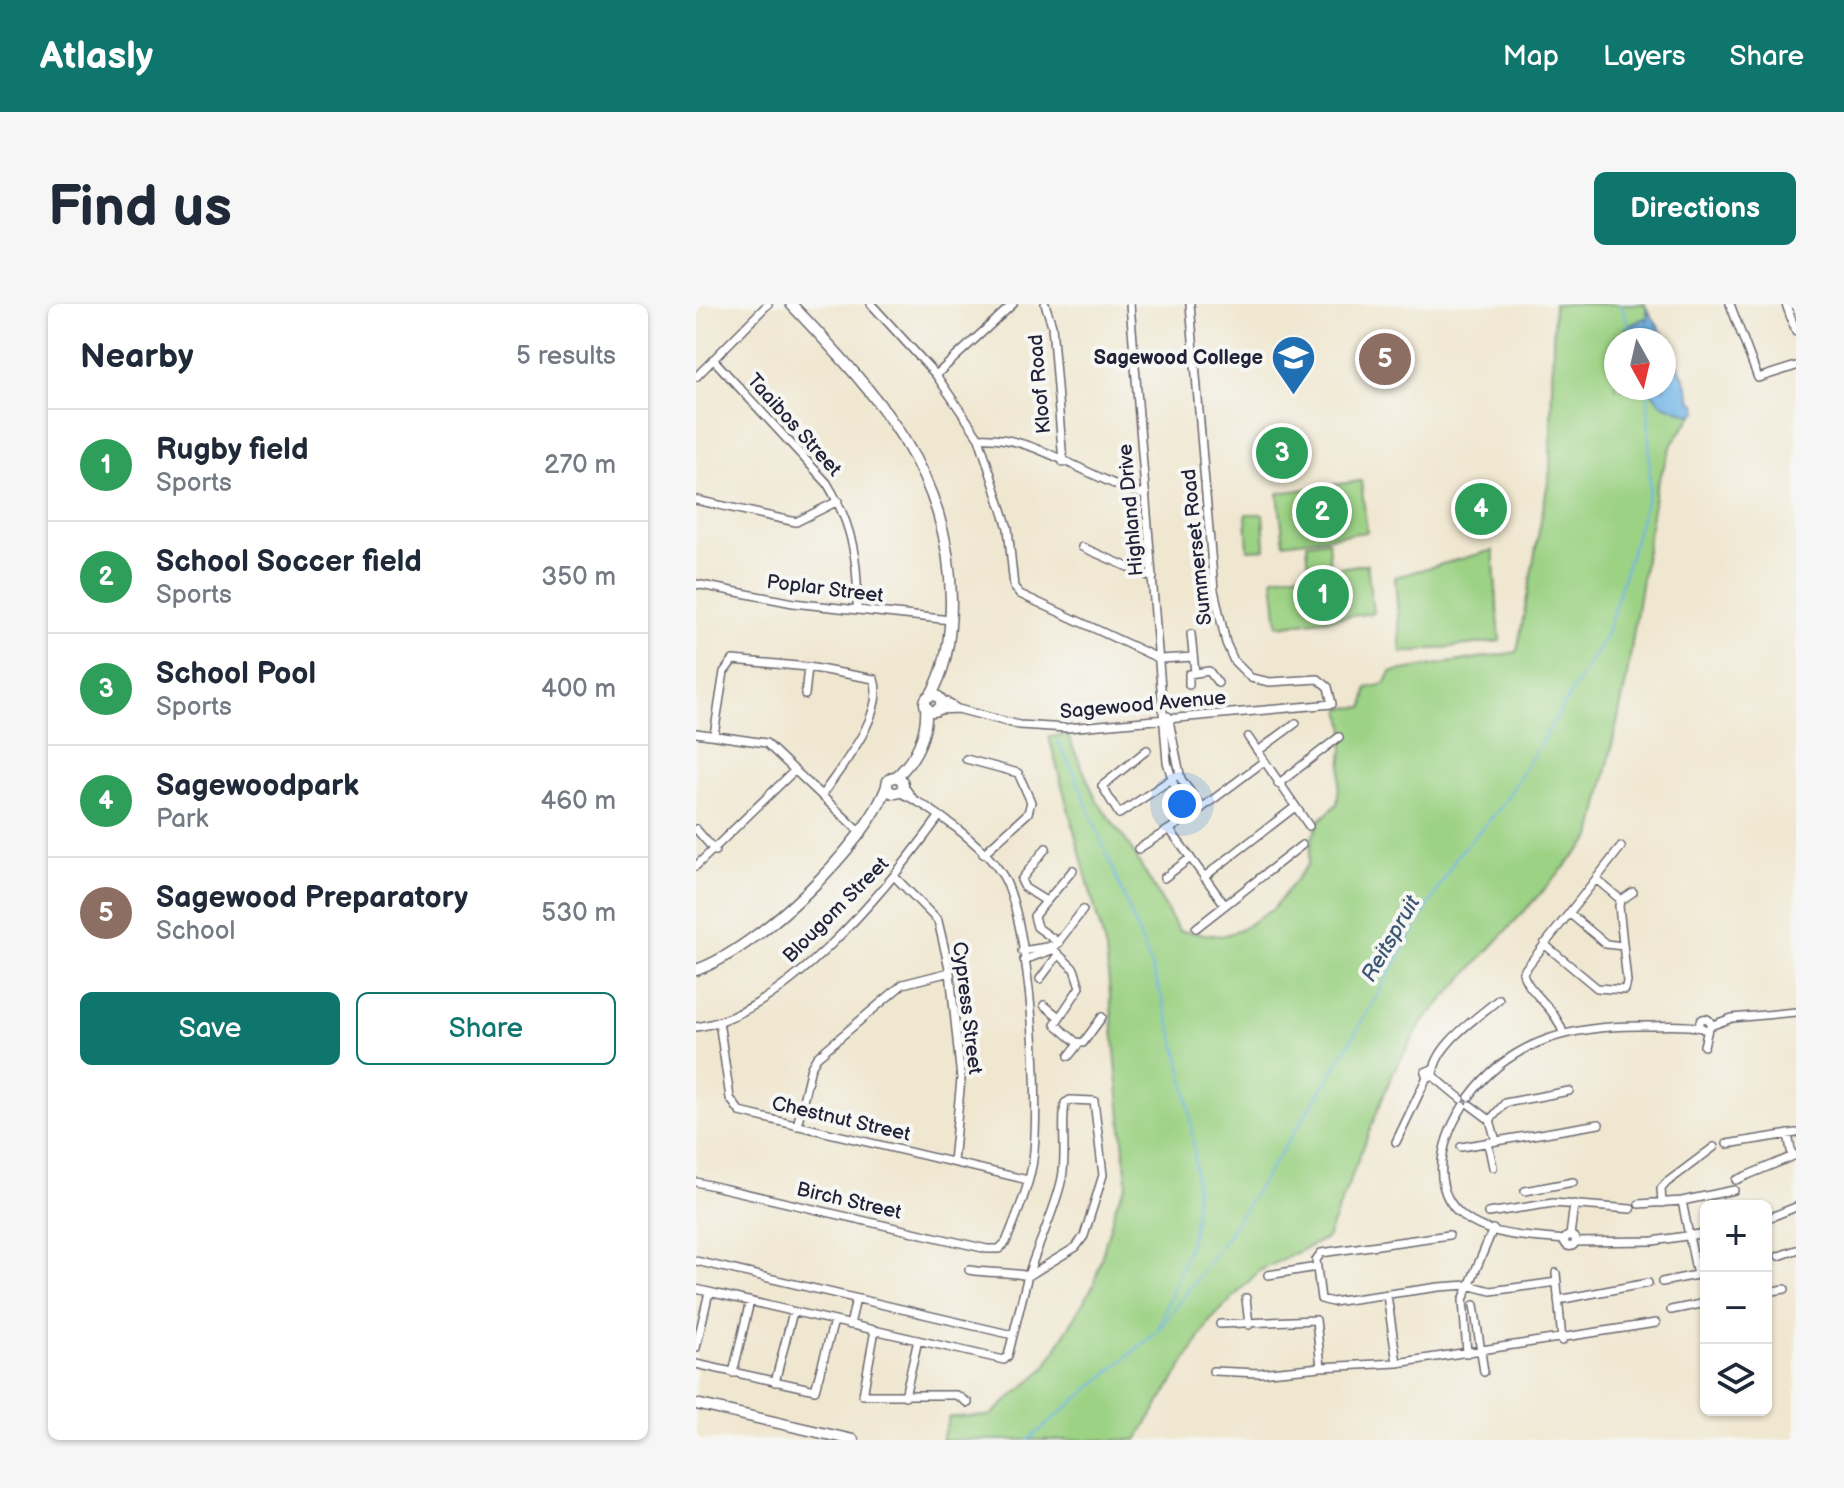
<!DOCTYPE html>
<html lang="en">
<head>
<meta charset="utf-8">
<style>
  :root { --surface:#fff; --page:#f6f6f7; --text:#1f2937; --muted:#747a83; --line:#e0e1e3; --accent:#0f766e }
  body { margin:0; font-family:"Balsamiq Sans",sans-serif; background:var(--page); color:var(--text) }
  .controls { position:absolute; right:24px; bottom:24px; display:grid; overflow:hidden; border-radius:12px; box-shadow:0 2px 6px #0004 }
  .controls button { width:72px; height:72px; display:grid; place-items:center; padding:0; border:0; border-bottom:2px solid var(--line); background:var(--surface); color:var(--text); font:40px sans-serif }
  .compass { position:absolute; left:908px; top:24px; width:72px; height:72px; border-radius:50%; background:var(--surface); box-shadow:0 2px 6px #0004; rotate:172deg }
  .you { position:absolute; left:486px; top:500px; width:28px; height:28px; margin:-20px; border:6px solid #fff; border-radius:50%; background:#1a73e8; box-shadow:0 0 0 12px #1a73e833 }
  .badge { display:grid; place-items:center; width:52px; height:52px; border-radius:50%; background:var(--accent); color:#fff; font-size:26px; font-weight:700 }
  .pin { position:absolute; translate:-50% -50%; border:4px solid #fff; box-shadow:0 2px 8px #0006 }
  .list { margin:0; padding:0; list-style:none }
  h2 { display:flex; justify-content:space-between; align-items:center; height:104px; margin:0; padding:0 32px; font-size:34px }
  h2 small { font-size:26px; font-weight:400; color:var(--muted) }
  .list li { display:grid; grid-template-columns:52px 1fr auto; gap:24px; align-items:center; box-sizing:border-box; height:112px; padding:0 32px; border-top:2px solid var(--line) }
  .list b { display:block; font-size:30px; white-space:nowrap }
  .list p { margin:0; font-size:26px; white-space:nowrap; color:var(--muted) }
  .list em { font-size:26px; font-style:normal; color:var(--muted) }
  .actions { display:flex; gap:16px; padding:24px 32px }
  .actions a { flex:1; padding:18px 0; border:2px solid var(--accent); border-radius:12px; text-align:center; font-size:28px; color:var(--accent) }
  .actions .main { background:var(--accent); color:#fff }
  .icon { flex:none; width:44px; height:44px; fill:none; stroke:currentColor; stroke-width:2; stroke-linecap:round; stroke-linejoin:round }
  .map { position:relative; flex:none; width:1100px; height:1136px; overflow:hidden; border-radius:12px }
  header { display:flex; align-items:center; gap:48px; box-sizing:border-box; height:112px; padding:0 40px; background:var(--accent); color:#fff }
  header strong { font-size:38px }
  nav { display:flex; gap:44px; margin-inline-start:auto; font-size:28px }
  .intro { display:flex; align-items:center; justify-content:space-between; box-sizing:border-box; height:192px; padding:0 48px }
  h1 { margin:0; font-size:56px }
  .button { padding:20px 36px; border-radius:12px; background:var(--accent); color:#fff; font-size:28px; font-weight:700 }
  main { display:flex; gap:48px; padding:0 48px }
  aside { flex:1; background:var(--surface); border-radius:12px; box-shadow:0 2px 6px #0004 }
  .map>svg:first-child { display:block }
  .green { fill:#9cd284; stroke:#5f7a60; stroke-width:2 }
  .water { fill:#6eb3e5; stroke:#486a90; stroke-width:2 }
  .lines { fill:none; stroke-linecap:round; stroke-linejoin:round }
  .stream { stroke:#6eb3e5; stroke-width:2 }
  .street-casing { stroke:#6a676f; stroke-width:10 }
  .secondary-casing { stroke:#6a676f; stroke-width:13 }
  .street { stroke:#fff; stroke-width:7 }
  .secondary { stroke:#fff; stroke-width:10 }
  .labels { text-anchor:middle; dominant-baseline:central; stroke-width:8; stroke-linejoin:round; paint-order:stroke }
  .poi-label { font-size:20px; font-weight:bold; fill:#22223b; stroke:#f6f6f2; text-anchor:end }
  .street-label { font-size:20px; fill:#22223b; stroke:#f6f6f2 }
  .water-label { font-size:22px; font-style:italic; fill:#3d5576; stroke:#f6f6f2 }
</style>
</head>
<body>
<header>
<strong>Atlasly</strong>
<nav><a>Map</a><a>Layers</a><a>Share</a></nav>
</header>
<div class="intro"><h1>Find us</h1><a class="button">Directions</a></div>
<main>
<aside>
<h2>Nearby<small>5 results</small></h2>
<ul class="list">
<li><span class="badge" style="background:#2e9e5b">1</span><div><b>Rugby field</b><p>Sports</p></div><em>270 m</em></li>
<li><span class="badge" style="background:#2e9e5b">2</span><div><b>School Soccer field</b><p>Sports</p></div><em>350 m</em></li>
<li><span class="badge" style="background:#2e9e5b">3</span><div><b>School Pool</b><p>Sports</p></div><em>400 m</em></li>
<li><span class="badge" style="background:#2e9e5b">4</span><div><b>Sagewoodpark</b><p>Park</p></div><em>460 m</em></li>
<li><span class="badge" style="background:#8d6e63">5</span><div><b>Sagewood Preparatory</b><p>School</p></div><em>530 m</em></li>
</ul>
<div class="actions"><a class="main">Save</a><a>Share</a></div>
</aside>
<div class="map">
<svg width="1100" height="1136" viewBox="0 0 1100 1136">
  <rect width="100%" height="100%" fill="#f6f6f2"/>
  <filter id="ink" filterUnits="userSpaceOnUse"><feTurbulence type="fractalNoise" baseFrequency=".0125" numOctaves="2"/><feDisplacementMap in="SourceGraphic" scale="16" xChannelSelector="R" yChannelSelector="G"/><feConvolveMatrix kernelMatrix="1 2 1 2 8 2 1 2 1" color-interpolation-filters="sRGB"/></filter>
  <filter id="wash" filterUnits="userSpaceOnUse"><feTurbulence type="fractalNoise" baseFrequency=".006" numOctaves="4" result="noise"/><feDisplacementMap in="SourceGraphic" scale="32" xChannelSelector="R" yChannelSelector="G"/><feGaussianBlur stdDeviation="1.8" result="paint"/><feColorMatrix in="noise" values="0 0 0 0 0 0 0 0 0 0 0 0 0 0 0 0 0 1.4 0 .05"/><feComposite in="paint" operator="in"/></filter>
  <g filter="url(#wash)">
    <rect width="100%" height="100%" fill="#f0e7d0"/>
    <path class="green" d="M858 0H949L953 17 929 36H920V84H952L997 111 977 138 960 184 930 378 896 533 726 719 697 768 631 934 563 967 514 1017 441 1136H246L253 1113 294 1112 349 1064 398 980 421 898 431 880 410 646 353 433 371 430 401 497 433 541 483 627 526 632 542 627 577 605 612 560 616 534 624 516 641 500 649 427 645 404 668 403 671 384 689 380 695 368 821 348 854 167Z
      M665 177 671 228 588 239 582 189Z
      M550 210H567L569 245 552 246Z
      M632 236 634 264 613 267 611 239Z
      M797 246 804 337 705 349 699 273Z
      M671 260 677 309 582 322 577 273Z"/>
    <path class="water" d="M951 5C964 23 992 76 995 96L1000 100 1002 107 997 111 966 100 951 84H968V36H927L930 24 948 14 952 16Z"/>
    <g class="lines">
      <path class="stream" d="M925 0 934 25
        M362 438 379 470C423 588 482 700 496 827 499 858 502 894 497 925 490 957 474 991 463 1023
        M332 1136 462 1027 524 943 638 766 761 552 806 502 910 332 954 184 952 84"/>
    </g>
  </g>
  <g filter="url(#ink)">
    <g class="lines">
      <defs>
        <path id="street" d="M175 0 240 71 283 134 312 224 318 283 324 290 464 355 497 353
          M349 0 356 21 367 158
          M434 0 471 458 478 481 499 509
          M1034 0 1062 74 1100 62
          M1090 0 1100 28
          M17 55 131 179C156 220 163 258 161 305
          M240 71 317 0
          M0 73 72 0
          M283 134C338 130 395 177 450 191
          M0 196 100 218 142 197
          M386 243 457 274
          M0 280 97 299 255 316
          M495 330 499 369
          M493 381V370L513 367 522 379
          M109 391 112 363
          M244 394 260 404
          M242 406 262 405 323 421 371 424 636 400 632 383 622 375 574 378 555 374 538 357 530 339 518 286 494 0
          M472 412 485 475 506 504
          M0 429 70 439 165 529
          M18 431 28 368 37 356 112 363 178 375C190 410 145 463 126 491
          M552 433 613 522
          M451 446 406 482 423 510 483 470
          M562 447 600 419
          M270 455 322 469 335 498 332 509 287 550
          M582 480 643 433
          M207 481 216 493
          M0 525 19 547
          M474 526 529 601
          M350 544 325 576 329 584 350 597
          M442 545 499 509 567 458
          M0 562 99 466
          M199 573 242 617 254 668 265 775 257 858
          M508 573 599 503
          M468 574 493 555
          M900 575 925 596
          M873 609 910 640 927 642
          M500 624 606 541
          M363 639 341 623 338 612 377 566
          M848 640 901 684 929 686 931 678 923 602 924 597 937 588
          M354 642 378 665 384 683 359 720 380 738 387 739 406 713
          M326 647 357 642
          M328 656 356 646 387 606
          M344 675 362 651
          M348 701 363 713
          M1003.5 720a5.5 5.5 0 1 1 11 0a5.5 5.5 0 1 1-11 0Z
          M23 717 34 794 44 808 332 876
          M1014 722 1036 714 1100 708
          M0 723C89 711 193 582 243 513
          M867 729C859 702 829 686 827 668L925 543
          M1008 742 1012 725
          M373 752 383 739
          M736 765 729 768 731 773 737 772C738 741 780 715 803 695
          M737 772 765 795
          M773 793C816 734 881 721 950 722 969 722 987 720 1006 724
          M774 801 794 816 800 837
          M767 802C744 838 730 892 776 918 802 933 840 933 869 936
          M794 816 809 799 873 787
          M101 822 115 763 121 753 207 680 254 668
          M1092 830 1096 852
          M700 838 731 773
          M792 839 797 863
          M1031 840 1100 829
          M765 843 903 820
          M1040 876 1100 851
          M0 878 291 945H303L310 938C320 913 331 888 336 862 346 806 335 620 307 572 288 541 236 503 203 488
          M829 887 877 878
          M986 897 1001 971
          M966 899 965 885 970 879 1018 843
          M943 900 986 897 1038 886
          M792 909 857 899 935 905
          M1070 915 1100 903
          M753 931 625 949 620 956 625 995 636 998 743 983 772 981 795 987 861 978
          M868.5 937a5.5 5.5 0 1 1 11 0a5.5 5.5 0 1 1-11 0Z
          M874 932 878 900
          M879 938 957 937 1010 929
          M1083 952 1100 946
          M1070 956 1072 955
          M0 957 317 1031
          M860 969 866 1037
          M572 971 621 963
          M966 978 1010 969
          M0 985 308 1056 312 1052 331 975C341 941 359 908 366 874 371 850 365 824 369 799L374 796 398 797 407 871 388 932 380 943 334 971 332 972C311 967 295 970 273 966
          M1070 988 1089 985
          M691 991 701 1059 960 1019
          M550 994 553 1021
          M862 996 952 979
          M778 1001 788 1068
          M975 1006 1010 999
          M524 1020 620 1016 625 1063 701 1059
          M154 1021 160 995
          M179 1026 167 1091H260L272 1099
          M0 1044 13 988
          M771 1049 767 996 797 925
          M0 1060 119 1086 138 1017
          M517 1067 563 1069 625 1063
          M37 1069 54 997
          M79 1078 97 1008
          M209 1092 222 1036"/>
        <path id="secondary" d="M95 0C180 90 254 166 255 297 255 328 251 365 234 392
          M229 399a8 8 0 1 1 16 0a8 8 0 1 1-16 0Z
          M191 481a8 8 0 1 1 16 0a8 8 0 1 1-16 0Z
          M200 473C220 455 232 430 230 402
          M0 666C60 646 170 542 191 482
          M0 1100 157 1136"/>
      </defs>
      <use href="#street" class="street-casing"/>
      <use href="#secondary" class="secondary-casing"/>
      <use href="#street" class="street"/>
      <use href="#secondary" class="secondary"/>
    </g>
  </g>
  <defs>
    <symbol id="school-pin" viewBox="-11 -11 22 30"><path d="M0 17L-7.5 6A9.5 9.5 0 1 1 7.5 6Z" fill="#1f6fb2" stroke="#f6f6f2"/><path d="M0-5L7-2L0 1L-7-2ZM-4 1L0 2.5L4 1V4Q0 6-4 4Z" fill="#fff"/></symbol>
  </defs>
  <g fill-rule="evenodd">
    <use href="#school-pin" x="572" y="28" width="51" height="69"/>
  </g>
  <g class="labels">
    <g class="poi-label">
      <text x="567" y="54">Sagewood College</text>
    </g>
    <g class="street-label">
      <text transform="translate(344 80) rotate(-95)">Kloof Road</text>
      <text transform="translate(98 121) rotate(48)">Taaibos Street</text>
      <text transform="translate(435 206) rotate(-95)">Highland Drive</text>
      <text transform="translate(501 243) rotate(-96)">Summerset Road</text>
      <text transform="translate(129 285) rotate(7)">Poplar Street</text>
      <text transform="translate(447 401) rotate(-5)">Sagewood Avenue</text>
      <text transform="translate(140 606) rotate(-45)">Blougom Street</text>
      <text transform="translate(271 704) rotate(83)">Cypress Street</text>
      <text transform="translate(145 815) rotate(13)">Chestnut Street</text>
      <text transform="translate(153 897) rotate(13)">Birch Street</text>
    </g>
    <g class="water-label">
      <text transform="translate(695 635) rotate(-60)">Reitspruit</text>
    </g>
  </g>
</svg>
<div class="controls">
<button>+</button>
<button>−</button>
<button><svg class="icon" aria-label="layers" viewBox="0 0 24 24"><path d="M12 4l9 5-9 5-9-5zM3 14l9 5 9-5"/></svg></button>
</div>
<svg class="compass" viewBox="-18 -18 36 36"><path d="M0-13l5 13h-10z" fill="#e53935"/><path d="M0 13l5-13h-10z" fill="#747a83"/></svg>
<div class="you"></div>
<div class="pin badge" style="left:627px;top:291px;background:#2e9e5b">1</div>
<div class="pin badge" style="left:626px;top:208px;background:#2e9e5b">2</div>
<div class="pin badge" style="left:586px;top:149px;background:#2e9e5b">3</div>
<div class="pin badge" style="left:785px;top:205px;background:#2e9e5b">4</div>
<div class="pin badge" style="left:689px;top:55px;background:#8d6e63">5</div>
</div>
</main>
</body>
</html>
